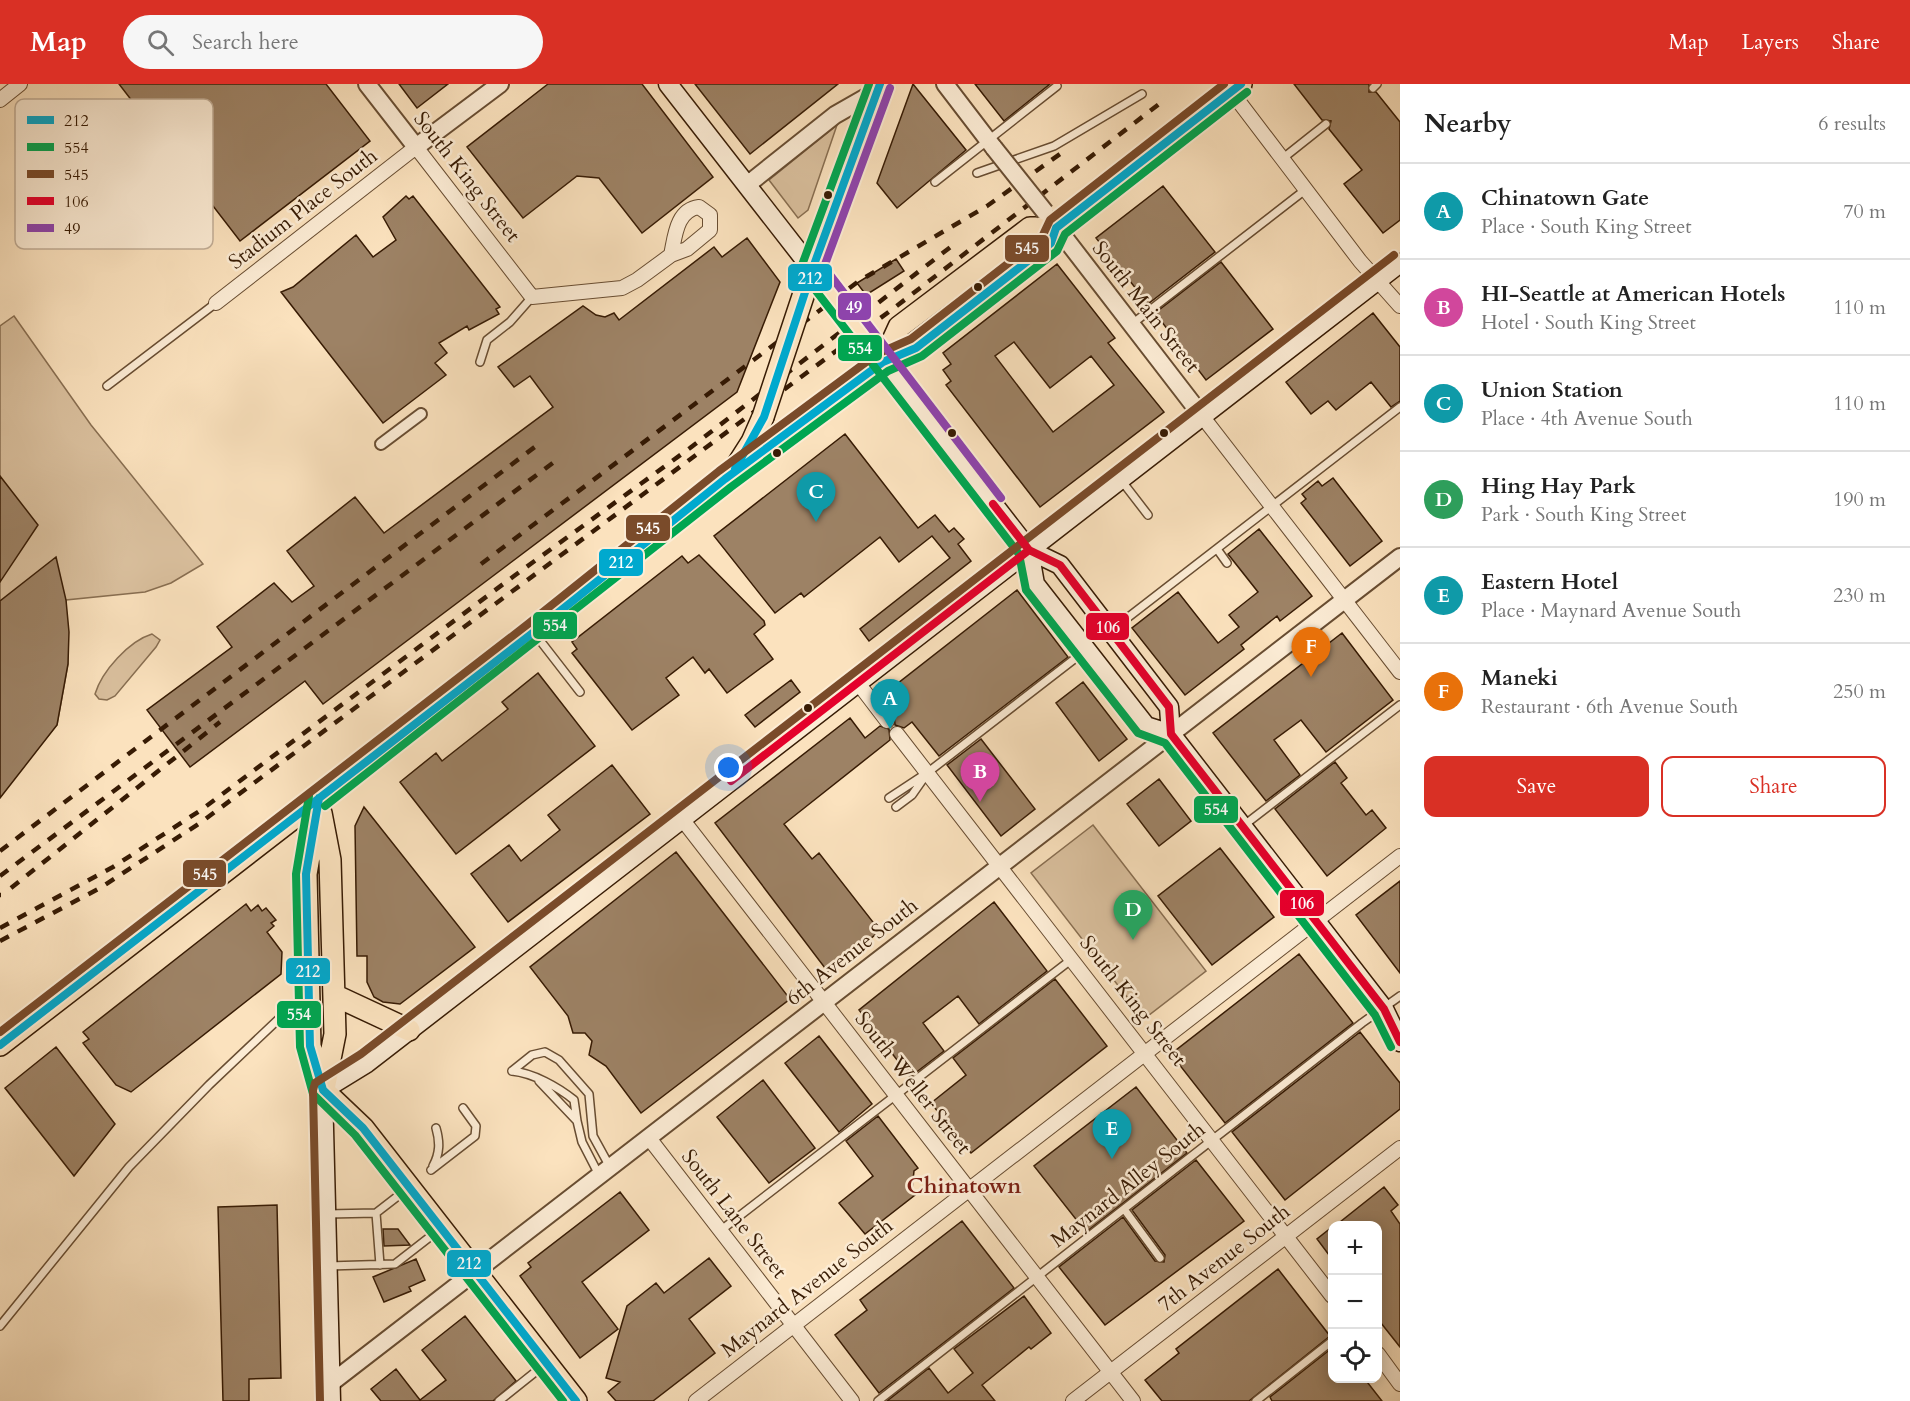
<!DOCTYPE html>
<html lang="en">
<head>
<meta charset="utf-8">
<style>
  :root { --surface:#fff; --page:#f6f6f6; --text:#222; --muted:#767676; --line:#e0e0e0; --accent:#d93025 }
  body { margin:0; font-family:Cardo,serif; background:var(--page); color:var(--text) }
  .controls { position:absolute; right:18px; bottom:18px; display:grid; overflow:hidden; border-radius:12px; box-shadow:0 3px 15px #0003 }
  .controls button { width:54px; height:54px; display:grid; place-items:center; padding:0; border:0; border-bottom:2px solid var(--line); background:var(--surface); color:var(--text); font:30px sans-serif }
  .you { position:absolute; left:729px; top:684px; width:21px; height:21px; margin:-15px; border:4px solid #fff; border-radius:50%; background:#1a73e8; box-shadow:0 0 0 9px #1a73e833 }
  .badge { display:grid; place-items:center; width:39px; height:39px; border-radius:50%; background:var(--accent); color:#fff; font-size:20px; font-weight:700 }
  .pin { position:absolute; translate:-50% -50px; filter:drop-shadow(0 2px 3px #0008) }
  .pin::after { content:''; position:absolute; top:32px; width:21px; height:18px; background:inherit; clip-path:polygon(0 0,100% 0,50% 100%) }
  .list { margin:0; padding:0; list-style:none }
  h2 { display:flex; justify-content:space-between; align-items:center; height:78px; margin:0; padding:0 24px; font-size:26px }
  h2 small { font-size:20px; font-weight:400; color:var(--muted) }
  .list li { display:grid; grid-template-columns:39px 1fr auto; gap:18px; align-items:center; box-sizing:border-box; height:96px; padding:0 24px; border-top:2px solid var(--line) }
  .list b { display:block; font-size:22px; white-space:nowrap }
  .list p { margin:0; font-size:20px; white-space:nowrap; color:var(--muted) }
  .list em { font-size:20px; font-style:normal; color:var(--muted) }
  .actions { display:flex; gap:12px; padding:18px 24px }
  .actions a { flex:1; padding:14px 0; border:2px solid var(--accent); border-radius:12px; text-align:center; font-size:21px; color:var(--accent) }
  .actions .main { background:var(--accent); color:#fff }
  .icon { flex:none; width:33px; height:33px; fill:none; stroke:currentColor; stroke-width:2; stroke-linecap:round; stroke-linejoin:round }
  .map { position:relative; flex:none; width:1400px; height:1317px; overflow:hidden }
  header { display:flex; align-items:center; gap:36px; box-sizing:border-box; height:84px; padding:0 30px; background:var(--accent); color:#fff }
  header strong { font-size:28px }
  nav { display:flex; gap:33px; margin-inline-start:auto; font-size:21px }
  .search { width:420px; height:54px; background:var(--page); display:flex; align-items:center; gap:15px; box-sizing:border-box; padding:0 21px; border-radius:33px; color:var(--muted); font-size:22px }
  main { display:flex }
  aside { flex:1; background:var(--surface) }
  .map>svg:first-child { display:block }
  .green { fill:#dac09e; stroke:#886e51; stroke-width:1.5 }
  .building { fill:#9d8265; stroke:#371b04; stroke-width:1.5; fill-rule:evenodd }
  .lines { fill:none; stroke-linecap:round; stroke-linejoin:round }
  .service-casing { stroke:#684d32; stroke-width:10 }
  .pedestrian-casing { stroke:#684d32; stroke-width:14 }
  .minor-casing { stroke:#684d32; stroke-width:16 }
  .tertiary-casing { stroke:#684d32; stroke-width:20 }
  .secondary-casing { stroke:#371b04; stroke-width:21 }
  .primary-casing { stroke:#371b04; stroke-width:24 }
  .service { stroke:#fcecd5; stroke-width:7 }
  .pedestrian { stroke:#fcecd5; stroke-width:10 }
  .minor { stroke:#fcecd5; stroke-width:14 }
  .tertiary { stroke:#fcecd5; stroke-width:16 }
  .secondary { stroke:#fcecd5; stroke-width:18 }
  .primary { stroke:#fbe2be; stroke-width:21 }
  .rail { stroke:#371b04; stroke-width:4.5; stroke-dasharray:10 10; stroke-linecap:butt }
  .tertiary-bridge-casing { stroke:#684d32; stroke-width:20; stroke-linecap:butt }
  .primary-bridge-casing { stroke:#371b04; stroke-width:24; stroke-linecap:butt }
  .tertiary-bridge { stroke:#fcecd5; stroke-width:16 }
  .primary-bridge { stroke:#fbe2be; stroke-width:21 }
  .bus-1-casing { stroke:#fcecd5; stroke-width:12 }
  .bus-2-casing { stroke:#fcecd5; stroke-width:12 }
  .bus-3-casing { stroke:#fcecd5; stroke-width:12 }
  .bus-4-casing { stroke:#fcecd5; stroke-width:12 }
  .bus-5-casing { stroke:#fcecd5; stroke-width:12 }
  .bus-1 { stroke:#00a9ce; stroke-width:8 }
  .bus-2 { stroke:#00a651; stroke-width:8 }
  .bus-3 { stroke:#7a4b2a; stroke-width:8 }
  .bus-4 { stroke:#e4002b; stroke-width:8 }
  .bus-5 { stroke:#8e44ad; stroke-width:8 }
  .bus-dot { fill:#371b04; stroke:#fcecd5; stroke-width:2 }
  .labels { text-anchor:middle; dominant-baseline:central; stroke-width:5; stroke-linejoin:round; paint-order:stroke }
  .street-label { font-size:21px; fill:#371b04; stroke:#fcecd5 }
  .neighbourhood-label { font-size:22px; font-weight:bold; fill:#7a1f14; stroke:#fcecd5 }
  .key { fill:#fcecd5; stroke:#c1ad96; stroke-width:1.5 }
  .key-label { font-size:16px; fill:#371b04 }
  .line-badge { stroke:#fcecd5; stroke-width:2 }
  .badge-label { font-size:16px; text-anchor:middle; font-weight:bold; fill:#fff }
</style>
</head>
<body>
<header>
<strong>Map</strong>
<div class="search"><svg class="icon" aria-label="search" viewBox="0 0 24 24"><circle cx="10" cy="10" r="6"/><path d="M15 15l6 6"/></svg>Search here</div>
<nav><a>Map</a><a>Layers</a><a>Share</a></nav>
</header>
<main>
<div class="map">
<svg width="1400" height="1317" viewBox="0 0 1400 1317">
  <rect width="100%" height="100%" fill="#fbe2be"/>
  <filter id="stains"><feTurbulence type="fractalNoise" baseFrequency=".00333" numOctaves="4"/><feColorMatrix values="0 0 0 0 .2 0 0 0 0 .09 0 0 0 0 .02 0 0 0 .5 -.17"/></filter>
  <radialGradient id="worn" r=".72"><stop offset=".6" stop-color="#630" stop-opacity="0"/><stop offset="1" stop-color="#630" stop-opacity=".3"/></radialGradient>
  <path class="green" d="M837 41 808 126 798 134 769 96Z
    M14 232 91 341 203 480 171 499 145 508 66 516 68 580 57 641 0 711V242Z
    M152 550 160 556 156 563 115 612 107 616 99 615 95 610C102 587 129 557 152 550Z
    M1093 741 1206 887 1144 935 1031 789Z"/>
  <path class="building" d="M119 0H326L370 57 240 157Z
    M399 0H448L417 24Z
    M548 0H642L713 93 642 149 599 94 577 92 523 134 467 63Z
    M695 0H838L750 70Z
    M913 0 966 66 897 124 877 99Z
    M975 0H1050L1004 37Z
    M1294 0H1369V8H1376L1400 38V136L1383 149 1344 100 1362 86 1329 45 1331 37 1322 36Z
    M1163 102 1215 168 1148 220 1096 154Z
    M406 112 409 115 413 112 500 223 496 225 499 230 469 246 467 242 439 259 447 269 435 279 446 291 383 339 281 208 293 203 356 151 373 173 396 156 383 133Z
    M747 154 780 198 737 308 323 620 305 597 190 683 147 626 232 563 217 543 274 499 292 518 314 502 287 467 355 413 384 449 553 323 530 292 514 303 498 283 583 222 596 231 605 233 614 229 619 236 714 163 722 173Z
    M896 175 904 187 866 211 857 199Z
    M1221 178 1273 245 1206 296 1155 229Z
    M1057 180 1115 254 1108 259 1164 328 1040 423 946 301 951 297 943 286 951 280 943 269ZM1014 258 1050 304 1091 272 1114 301 1053 348 995 272Z
    M1373 229 1400 263V317L1391 323 1371 298 1336 326 1328 317 1311 330 1286 298Z
    M845 350 918 444 935 431 949 448 954 444 964 455 958 460 971 477 869 557 860 545 950 474 932 452 899 478 880 453 804 513 801 509 775 529 714 452Z
    M0 392 38 441 0 498Z
    M1333 394 1382 457 1350 482 1301 419 1306 415 1302 410 1318 397 1322 402Z
    M1259 445 1312 512 1280 537 1277 532 1241 561 1244 565 1185 611 1132 544 1178 508 1218 559 1239 543 1229 531 1258 508 1228 470Z
    M699 471 764 537 765 541 754 550 773 575 727 609 709 585 705 589 693 573 666 594 679 611 632 646 572 569 577 565 572 558 682 472 688 479Z
    M56 473 66 516 69 548 68 580 57 641 0 714V517Z
    M1017 506 1068 573 939 672 912 638 904 644 895 641 894 631 902 625 888 607Z
    M1342 549 1393 616 1326 668 1301 636 1274 656 1300 691 1266 717 1213 649Z
    M538 589 595 662 456 770 400 698 436 669 442 677 508 625 502 618Z
    M791 596 800 608 755 643 745 631Z
    M1083 598 1127 655 1099 677 1056 619Z
    M850 634 865 654 880 642 889 645 890 656 784 740 812 775 819 769 880 847 828 888 715 739Z
    M981 655 1035 725 1001 752 947 681Z
    M1335 678 1347 694 1341 699 1366 731 1372 726 1386 744 1327 792 1275 725Z
    M612 681 650 730 508 838 471 790 509 761 521 777 560 746 548 731Z
    M1159 695 1191 737 1159 762 1127 720Z
    M364 723 475 863 400 920 383 918 374 913 367 898V872H357L355 742Z
    M1220 764 1274 833 1212 881 1158 812Z
    M676 768 790 915 641 1029 606 982 589 971 592 957 585 949H573L568 932 530 883Z
    M1400 797V889L1356 831Z
    M994 818 1047 887 979 940 958 912 923 939 944 967 910 993 859 926Z
    M246 820 251 827 258 821 262 827 266 824 276 836 271 839 274 842 267 848 282 868 281 890 131 1008 116 1001 83 959 89 955 83 948Z
    M1299 870 1353 939 1225 1039 1171 970Z
    M1055 895 1107 962 971 1069 931 1019 966 991 953 974Z
    M1360 948 1400 999V1025L1285 1116 1232 1048Z
    M819 952 872 1020 839 1048 785 979Z
    M56 963 115 1040 74 1092 5 1004Z
    M763 996 815 1064 769 1099 717 1033Z
    M1136 1003 1187 1069 1086 1148 1034 1082Z
    M878 1032 918 1084 914 1087 912 1106 915 1111 865 1150 839 1119 873 1092 846 1057Z
    M1196 1076 1244 1137 1105 1241 1059 1183 1123 1133 1155 1177 1164 1178 1165 1171 1132 1126Z
    M1384 1103 1398 1121 1391 1127 1400 1140V1263L1377 1234V1142H1335Z
    M620 1108 649 1146 582 1198 618 1245 580 1274 520 1192 531 1183 528 1179Z
    M277 1121 281 1294 249 1295V1317H223L218 1123Z
    M962 1137 1014 1204 879 1309 835 1251 867 1226 860 1216Z
    M1332 1143V1175L1317 1155Z
    M383 1145H398L410 1161 384 1162Z
    M709 1174 731 1202 689 1235 715 1269 653 1317H616L608 1308 620 1298 606 1294 627 1222 656 1199 664 1209Z
    M416 1175 425 1196 409 1203 411 1207 384 1218 373 1193Z
    M1278 1185 1330 1252 1249 1317H1162L1145 1296 1179 1269 1176 1265Z
    M1024 1212 1051 1249 1031 1265 1029 1263 982 1301 995 1317H887L929 1284 948 1309 973 1289 954 1265Z
    M465 1232 516 1297 493 1317H381L371 1305 396 1285 420 1316 446 1296 422 1266Z
    M1332 1264V1294H1364L1382 1317H1272L1270 1313Z"/>
  <g class="lines">
    <defs>
      <path id="service" d="M1373 4 1377 0
        M1282 75 1326 40
        M977 89 1054 62 1142 10
        M935 98 1057 2
        M1132 240 1305 106
        M480 278 487 256 510 238 532 213
        M107 302 216 219
        M1121 396 1148 431
        M1217 465 1227 479
        M1113 545 1400 323
        M535 550 580 608
        M889 714 927 689 1086 566
        M896 723 912 711 926 691
        M1243 742 1400 621
        M512 987 532 971 545 968 559 976 589 1010 593 1052 610 1083
        M512 987C533 989 558 1003 574 1016L577 1037
        M539 997 577 1037 582 1058 599 1091
        M433 1082C440 1069 440 1058 436 1044
        M431 1086 475 1052 476 1042 463 1024
        M1124 1125 1160 1174
        M376 1129 380 1181
        M327 1130 376 1129 407 1105
        M720 1147 1072 875
        M328 1182 395 1180 440 1145
        M0 1242 129 1083 209 1001 285 929
        M499 1317 544 1281
        M878 1317 1362 939 1400 912
        M1256 1317 1332 1257"/>
      <path id="pedestrian" d="M381 360 421 330"/>
      <path id="minor" d="M1227 2 1360 177 1400 222
        M0 16 20 0
        M699 123 710 131V146L687 165 671 171C675 153 676 126 699 123Z
        M216 219 416 63 532 213 622 204 637 196 671 171
        M1202 332 1400 588
        M858 599 887 637
        M897 650 1332 1212
        M682 735 1133 1317
        M649 1054 852 1317
        M1378 1270 1400 1300
        M696 1317 1400 772
        M1073 1317 1400 1064"/>
      <path id="tertiary" d="M367 0 416 63 500 0
        M945 0 994 64
        M747 101 835 31 877 7
        M1051 136 1202 332
        M331 1299 1400 473"/>
      <path id="secondary" d="M668 0 812 185
        M883 278 1029 466 1060 481 1169 623 1171 650 1384 925 1400 958
        M1029 466 1035 500 1146 642 1171 650
        M331 1317 323 1006 367 979 1400 179"/>
      <path id="primary" d="M812 185 880 0
        M883 278 899 243 1030 144H1056
        M738 380 752 358 763 333
        M319 714 306 790 310 962 323 1006 363 1044 576 1317
        M321 729 330 776 335 950 324 1005
        M334 911 409 946
        M0 961 534 548 725 395 883 278 916 264 1051 159 1056 144 1241 0"/>
    </defs>
    <use href="#service" class="service-casing"/>
    <use href="#pedestrian" class="pedestrian-casing"/>
    <use href="#minor" class="minor-casing"/>
    <use href="#tertiary" class="tertiary-casing"/>
    <use href="#secondary" class="secondary-casing"/>
    <use href="#primary" class="primary-casing"/>
    <use href="#service" class="service"/>
    <use href="#pedestrian" class="pedestrian"/>
    <use href="#minor" class="minor"/>
    <use href="#tertiary" class="tertiary"/>
    <use href="#secondary" class="secondary"/>
    <use href="#primary" class="primary"/>
    <path class="rail" d="M481 480 859 197 987 122 1067 65
      M0 767 540 359
      M0 792 554 378
      M11 804 220 638
      M0 811H1
      M0 844 113 783 201 726 514 492 690 364 957 158
      M0 857 100 804 200 739 894 224 1163 17"/>
    <defs>
      <path id="tertiary-bridge" d="M994 64 1045 128"/>
      <path id="primary-bridge" d="M812 185 866 256
        M763 333 812 185"/>
    </defs>
    <use href="#tertiary-bridge" class="tertiary-bridge-casing"/>
    <use href="#primary-bridge" class="primary-bridge-casing"/>
    <use href="#tertiary-bridge" class="tertiary-bridge"/>
    <use href="#primary-bridge" class="primary-bridge"/>
    <defs>
      <path id="bus-1" d="M735 385 764 333 815 178 880 0
        M319 714 306 790 310 962 323 1006 363 1044 576 1317
        M0 961 534 548 725 395 883 278 916 264 1051 159 1056 144 1241 0"/>
      <path id="bus-2" d="M869 0 802 181 803 190 1019 470 1026 506 1138 649 1165 659 1375 931 1391 963
        M309 712 296 790 300 963 313 1010 355 1051 563 1317
        M325 722 731 403 888 287 922 272 1057 167 1065 150 1247 8"/>
      <path id="bus-3" d="M0 948 528 540 719 387 877 270 911 255 1042 153 1050 136 1224 0
        M320 1317 313 1006 315 999 361 970 1394 171"/>
      <path id="bus-4" d="M993 420 1029 466 1060 481 1169 623 1171 650 1384 925 1400 958
        M731 697 1029 466"/>
      <path id="bus-5" d="M890 4 824 183 1001 414"/>
    </defs>
    <use href="#bus-1" class="bus-1-casing"/>
    <use href="#bus-2" class="bus-2-casing"/>
    <use href="#bus-3" class="bus-3-casing"/>
    <use href="#bus-4" class="bus-4-casing"/>
    <use href="#bus-5" class="bus-5-casing"/>
    <use href="#bus-1" class="bus-1"/>
    <use href="#bus-2" class="bus-2"/>
    <use href="#bus-3" class="bus-3"/>
    <use href="#bus-4" class="bus-4"/>
    <use href="#bus-5" class="bus-5"/>
  </g>
  <g class="bus-dot">
    <circle cx="828" cy="111" r="5"/>
    <circle cx="978" cy="203" r="5"/>
    <circle cx="952" cy="349" r="5"/>
    <circle cx="1164" cy="349" r="5"/>
    <circle cx="777" cy="369" r="5"/>
    <circle cx="808" cy="624" r="5"/>
  </g>
  <g class="labels">
    <g class="street-label">
      <text transform="translate(467 93) rotate(52)">South King Street</text>
      <text transform="translate(303 125) rotate(-38)">Stadium Place South</text>
      <text transform="translate(1146 223) rotate(52)">South Main Street</text>
      <text transform="translate(852 868) rotate(-38)">6th Avenue South</text>
      <text transform="translate(1133 917) rotate(52)">South King Street</text>
      <text transform="translate(913 999) rotate(52)">South Weller Street</text>
      <text transform="translate(1128 1101) rotate(-38)">Maynard Alley South</text>
      <text transform="translate(734 1130) rotate(52)">South Lane Street</text>
      <text transform="translate(1224 1174) rotate(-38)">7th Avenue South</text>
      <text transform="translate(807 1204) rotate(-38)">Maynard Avenue South</text>
    </g>
    <g class="neighbourhood-label">
      <text x="964" y="1102">Chinatown</text>
    </g>
  </g>
  <rect x="15" y="15" width="198" height="150" rx="9" class="key"/>
  <rect x="27" y="32" width="27" height="8" fill="#00a9ce"/>
  <rect x="27" y="59" width="27" height="8" fill="#00a651"/>
  <rect x="27" y="86" width="27" height="8" fill="#7a4b2a"/>
  <rect x="27" y="113" width="27" height="8" fill="#e4002b"/>
  <rect x="27" y="140" width="27" height="8" fill="#8e44ad"/>
  <g class="key-label">
    <text x="64" y="42">212</text>
    <text x="64" y="69">554</text>
    <text x="64" y="96">545</text>
    <text x="64" y="123">106</text>
    <text x="64" y="150">49</text>
  </g>
  <g class="line-badge">
    <rect x="1004" y="150" width="46" height="29" rx="6" fill="#7a4b2a"/>
    <rect x="787" y="179" width="46" height="29" rx="6" fill="#00a9ce"/>
    <rect x="837" y="208" width="35" height="29" rx="6" fill="#8e44ad"/>
    <rect x="837" y="250" width="46" height="28" rx="6" fill="#00a651"/>
    <rect x="625" y="430" width="46" height="28" rx="6" fill="#7a4b2a"/>
    <rect x="598" y="464" width="46" height="29" rx="6" fill="#00a9ce"/>
    <rect x="532" y="527" width="46" height="29" rx="6" fill="#00a651"/>
    <rect x="1085" y="528" width="45" height="29" rx="6" fill="#e4002b"/>
    <rect x="1193" y="711" width="46" height="29" rx="6" fill="#00a651"/>
    <rect x="182" y="775" width="45" height="29" rx="6" fill="#7a4b2a"/>
    <rect x="1279" y="805" width="46" height="28" rx="6" fill="#e4002b"/>
    <rect x="285" y="873" width="46" height="28" rx="6" fill="#00a9ce"/>
    <rect x="276" y="916" width="46" height="29" rx="6" fill="#00a651"/>
    <rect x="446" y="1165" width="46" height="29" rx="6" fill="#00a9ce"/>
  </g>
  <g class="badge-label">
    <text x="1027" y="170">545</text>
    <text x="810" y="200">212</text>
    <text x="854" y="229">49</text>
    <text x="860" y="270">554</text>
    <text x="648" y="450">545</text>
    <text x="621" y="484">212</text>
    <text x="555" y="547">554</text>
    <text x="1108" y="549">106</text>
    <text x="1216" y="731">554</text>
    <text x="205" y="796">545</text>
    <text x="1302" y="825">106</text>
    <text x="308" y="893">212</text>
    <text x="299" y="936">554</text>
    <text x="469" y="1185">212</text>
  </g>
  <rect width="100%" height="100%" filter="url(#stains)"/>
  <rect width="100%" height="100%" fill="url(#worn)"/>
</svg>
<div class="controls">
<button>+</button>
<button>−</button>
<button><svg class="icon" aria-label="locate" viewBox="0 0 24 24"><circle cx="12" cy="12" r="6"/><path d="M12 2v4M12 18v4M2 12h4M18 12h4"/></svg></button>
</div>
<div class="you"></div>
<div class="pin badge" style="left:890px;top:645px;background:#0f9aa8">A</div>
<div class="pin badge" style="left:980px;top:718px;background:#d1479c">B</div>
<div class="pin badge" style="left:816px;top:438px;background:#0f9aa8">C</div>
<div class="pin badge" style="left:1133px;top:856px;background:#2e9e5b">D</div>
<div class="pin badge" style="left:1112px;top:1075px;background:#0f9aa8">E</div>
<div class="pin badge" style="left:1311px;top:593px;background:#e8710a">F</div>
</div>
<aside>
<h2>Nearby<small>6 results</small></h2>
<ul class="list">
<li><span class="badge" style="background:#0f9aa8">A</span><div><b>Chinatown Gate</b><p>Place · South King Street</p></div><em>70 m</em></li>
<li><span class="badge" style="background:#d1479c">B</span><div><b>HI-Seattle at American Hotels</b><p>Hotel · South King Street</p></div><em>110 m</em></li>
<li><span class="badge" style="background:#0f9aa8">C</span><div><b>Union Station</b><p>Place · 4th Avenue South</p></div><em>110 m</em></li>
<li><span class="badge" style="background:#2e9e5b">D</span><div><b>Hing Hay Park</b><p>Park · South King Street</p></div><em>190 m</em></li>
<li><span class="badge" style="background:#0f9aa8">E</span><div><b>Eastern Hotel</b><p>Place · Maynard Avenue South</p></div><em>230 m</em></li>
<li><span class="badge" style="background:#e8710a">F</span><div><b>Maneki</b><p>Restaurant · 6th Avenue South</p></div><em>250 m</em></li>
</ul>
<div class="actions"><a class="main">Save</a><a>Share</a></div>
</aside>
</main>
</body>
</html>
